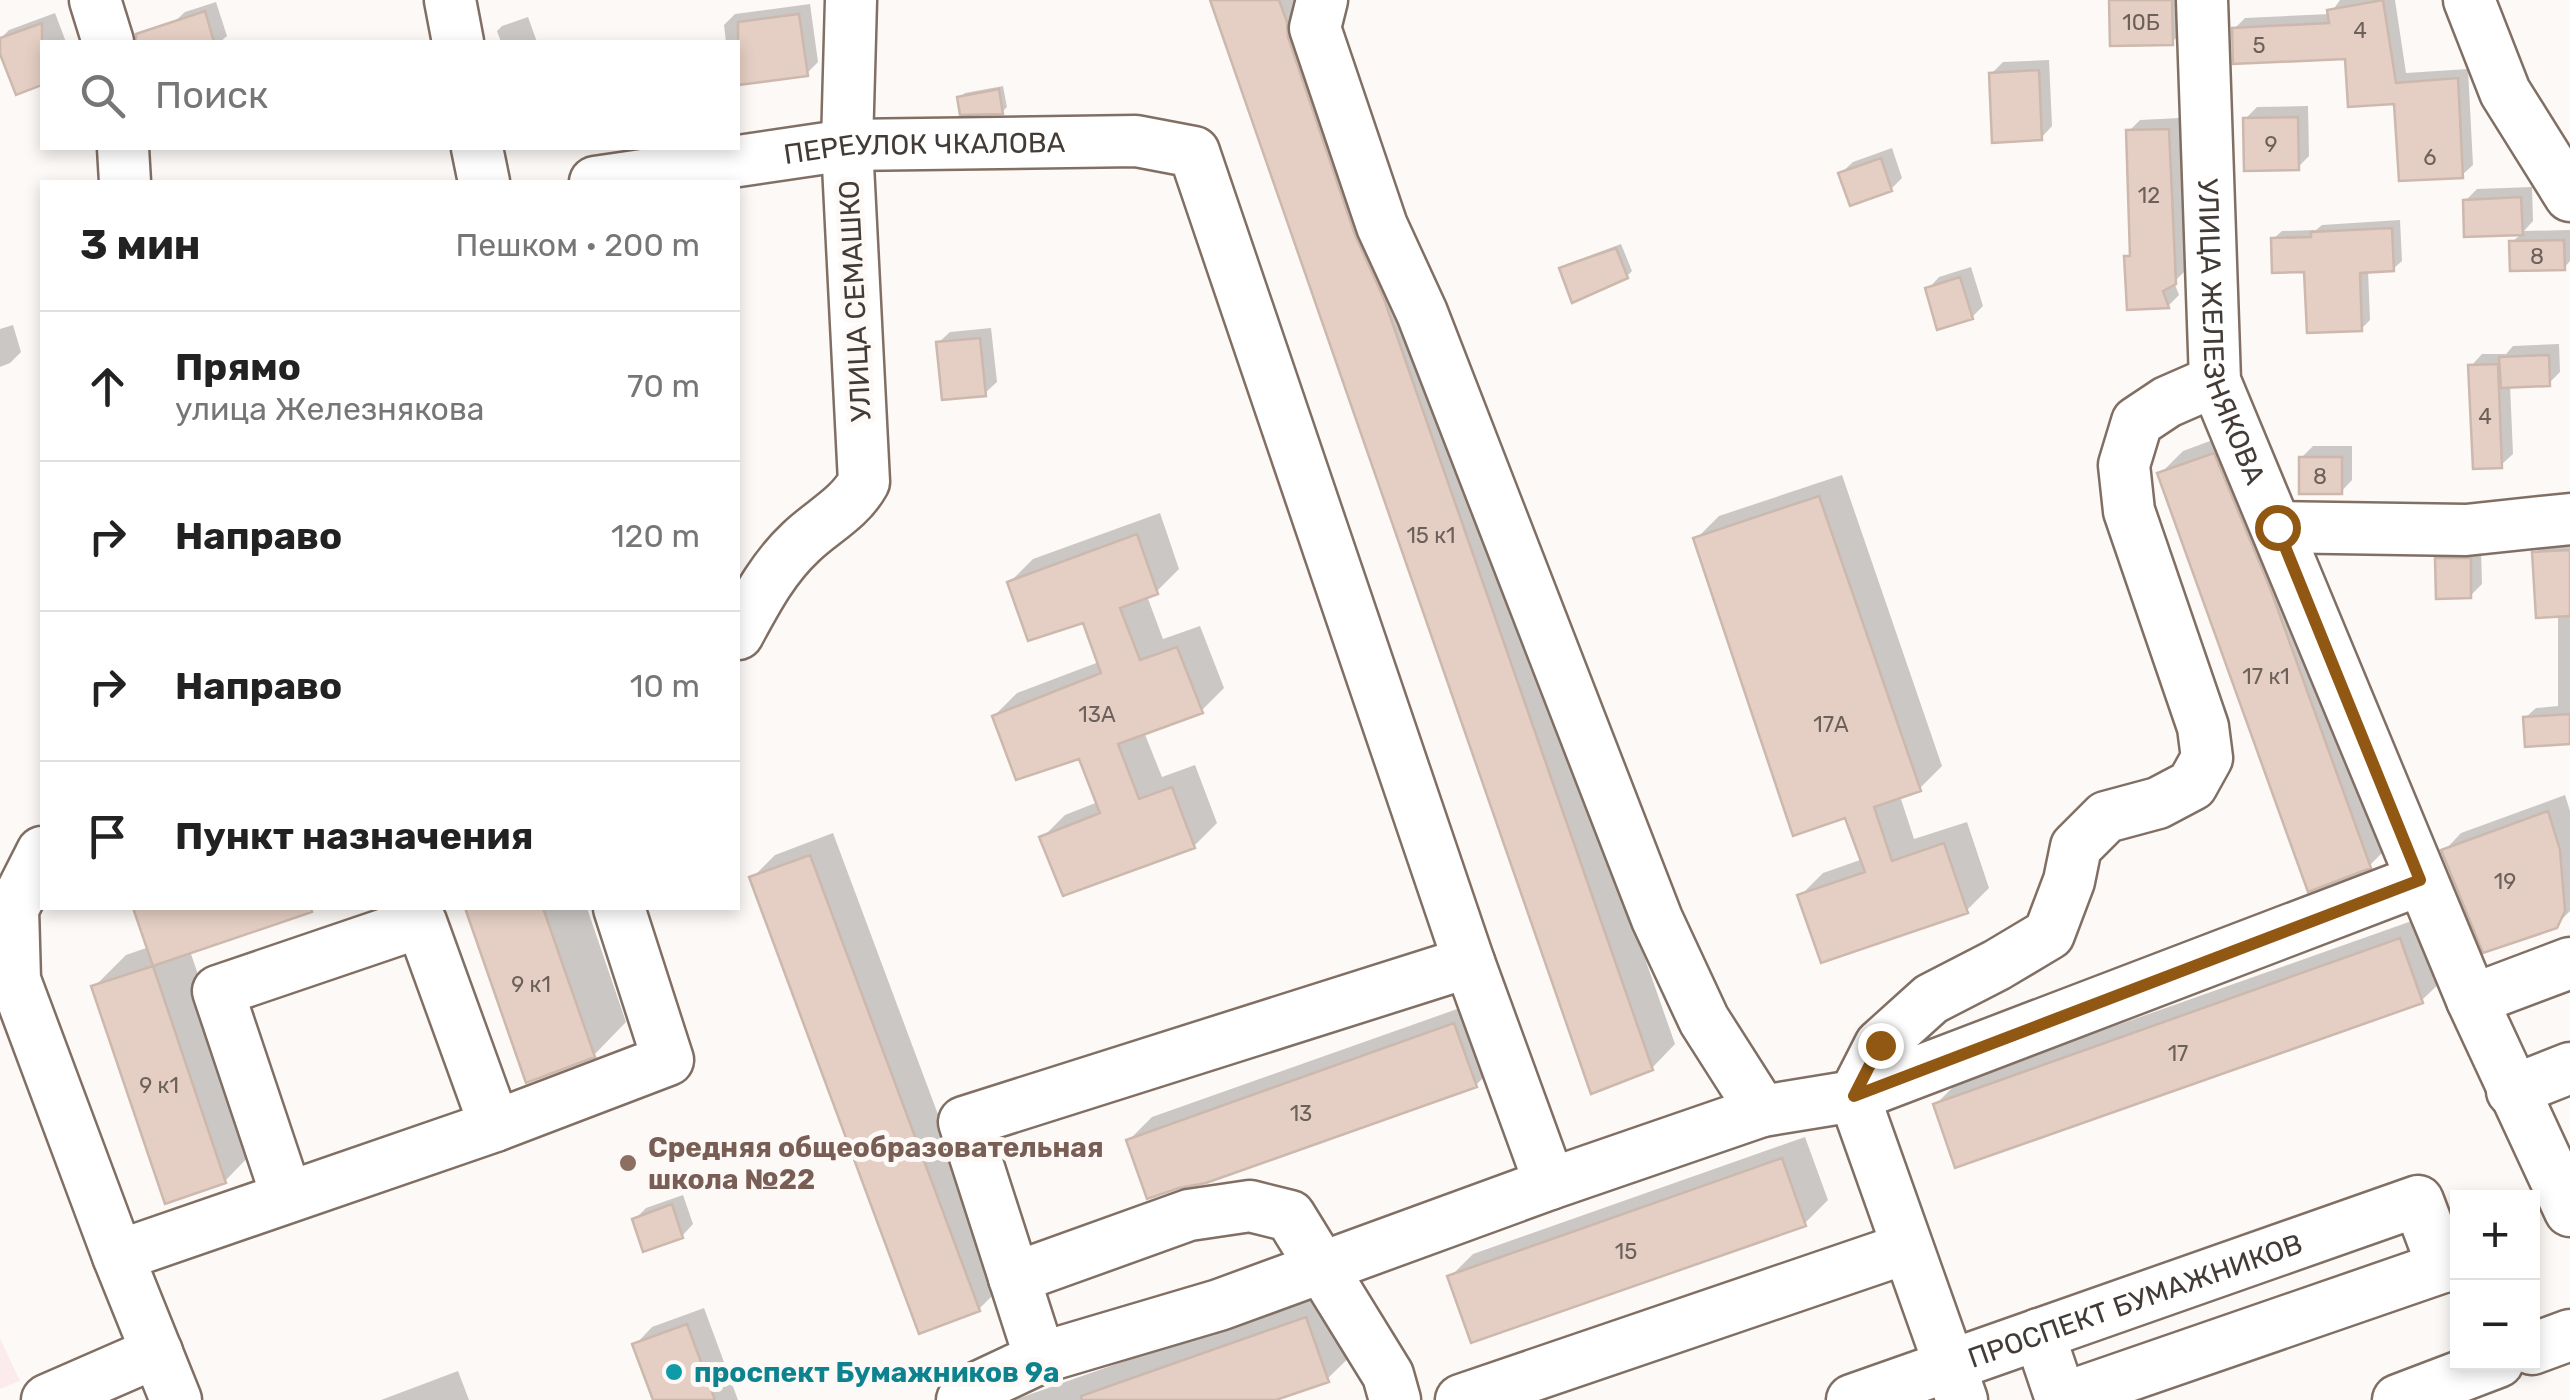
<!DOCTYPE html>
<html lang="ru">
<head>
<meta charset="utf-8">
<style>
  :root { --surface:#fff; --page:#f2f2f2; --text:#222; --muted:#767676; --line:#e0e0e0 }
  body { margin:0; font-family:Rubik,sans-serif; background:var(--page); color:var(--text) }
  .controls { position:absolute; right:30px; bottom:30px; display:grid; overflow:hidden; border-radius:0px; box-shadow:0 5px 15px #0003 }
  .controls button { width:90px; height:90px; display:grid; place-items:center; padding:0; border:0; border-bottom:2px solid var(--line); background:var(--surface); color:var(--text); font:50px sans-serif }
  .stop { position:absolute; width:30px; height:30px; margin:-22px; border:8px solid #915813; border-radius:50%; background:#fff }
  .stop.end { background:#915813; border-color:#fff; box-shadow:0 2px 10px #0008 }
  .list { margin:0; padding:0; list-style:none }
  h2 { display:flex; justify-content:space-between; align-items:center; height:130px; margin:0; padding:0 40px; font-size:42px }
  h2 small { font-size:32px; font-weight:400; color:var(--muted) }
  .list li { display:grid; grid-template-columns:65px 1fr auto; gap:30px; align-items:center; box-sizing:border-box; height:150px; padding:0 40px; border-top:2px solid var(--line) }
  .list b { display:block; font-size:38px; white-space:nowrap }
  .list p { margin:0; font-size:32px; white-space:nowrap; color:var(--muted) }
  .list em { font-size:32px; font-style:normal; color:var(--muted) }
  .icon { flex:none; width:55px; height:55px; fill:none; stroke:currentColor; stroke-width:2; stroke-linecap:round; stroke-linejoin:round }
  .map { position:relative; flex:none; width:2570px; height:1400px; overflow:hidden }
  .search { position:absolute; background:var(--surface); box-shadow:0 5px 15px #0003; left:40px; top:40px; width:700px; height:110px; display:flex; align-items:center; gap:25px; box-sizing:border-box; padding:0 35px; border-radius:0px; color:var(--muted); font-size:38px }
  .panel { position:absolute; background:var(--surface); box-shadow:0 5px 15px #0003; left:40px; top:180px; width:700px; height:730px; border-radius:0px }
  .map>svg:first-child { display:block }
  .industrial { fill:#fcebed }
  .shadow { fill:#0003 }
  .building { fill:#e5cfc4; stroke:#cdb8ad; stroke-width:2.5 }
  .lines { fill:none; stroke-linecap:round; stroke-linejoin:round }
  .minor-casing { stroke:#816f64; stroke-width:55 }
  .minor { stroke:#fff; stroke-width:50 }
  .route { stroke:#915813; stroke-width:12 }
  .education-dot { fill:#8d6e63; stroke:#fdf9f6; stroke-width:4 }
  .culture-dot { fill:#0f9aa8; stroke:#fdf9f6; stroke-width:4 }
  .labels { text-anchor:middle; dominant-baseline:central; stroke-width:10; stroke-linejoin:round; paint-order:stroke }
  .number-label { font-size:22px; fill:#6c605a }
  .street-label { font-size:28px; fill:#433b36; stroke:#fdf9f6 }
  .education-label { font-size:28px; font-weight:bold; fill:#785e54; stroke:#fdf9f6; text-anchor:start }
  .culture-label { font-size:28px; font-weight:bold; fill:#0d838f; stroke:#fdf9f6; text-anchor:start }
</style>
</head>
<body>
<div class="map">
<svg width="2570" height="1400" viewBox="0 0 2570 1400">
  <rect width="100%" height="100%" fill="#fdf9f6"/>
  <path class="industrial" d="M0 1338 20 1381 0 1389Z"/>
  <path class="shadow" d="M1213 0H1309L1675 1044 1652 1068Z
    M2112 0H2183L2184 31 2172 42Z
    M2340 0H2395L2406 73 2468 69 2473 165 2462 175 2396 101 2347 56 2234 29 2245 18 2330 14Z
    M216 2 227 36 220 42H179L173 23 185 12Z
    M810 4 818 62 807 73 738 82V42H726L724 25 735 14Z
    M55 13 66 42H42V82L17 92 0 39 9 30Z
    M528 17 537 42H501L497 31 502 26Z
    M2049 60 2052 126 2041 138 1991 74 2003 62Z
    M1003 86 1007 107 1002 112 959 98 965 93Z
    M2308 106 2309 156 2298 167 2245 119 2257 107Z
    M2180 118 2186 270 2174 282 2179 295 2168 306 2127 257 2132 252 2129 131 2140 120Z
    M1892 148 1902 178 1891 189 1841 173 1853 162Z
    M2532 187 2533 221 2524 231 2570 230V261L2564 268 2512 242 2522 233 2465 201 2477 189Z
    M2400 220 2402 261 2393 269 2368 270 2370 320 2361 329 2273 239 2282 231 2316 230 2322 225Z
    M1621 244 1632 271 1627 276 1562 269 1567 264Z
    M1971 267 1983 306 1972 317 1928 289 1939 277Z
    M13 325 21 352 10 363 0 367V329Z
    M991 328 997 382 985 393 938 343 950 332Z
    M2559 344 2560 372 2549 383 2510 385 2513 454 2501 465 2471 366 2482 354H2506L2513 346Z
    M2237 431 2392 843 2369 866 2160 474 2183 451Z
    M2313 446H2352V480L2341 492 2301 458Z
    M1842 475 1942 766 1919 789 1900 796 1914 839 1967 822 1989 888 1966 911 1800 896 1823 873 1863 859 1847 815 1696 539 1719 516Z
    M1160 513 1179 569 1156 592 1147 596 1163 639 1200 626 1224 688 1201 711 1144 732 1162 777 1195 765 1217 823 1194 846 1042 838 1065 815 1098 802 1081 756 994 716 1017 693 1099 662 1084 619 1010 582 1033 559Z
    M2570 541V741L2525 718 2536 708 2558 706V614L2535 553 2546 542Z
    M2449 548H2481L2482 584 2470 596 2438 559Z
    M2565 795 2570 811V911L2556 925 2444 851 2461 833Z
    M833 833 1002 1286 979 1309 752 878 775 855Z
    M138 908H319L190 951 257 1148 225 1181 94 987 126 955 149 947Z
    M468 908H587L626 1022 594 1055 528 1080Z
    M2423 917 2445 978 2422 1000 1936 1104 1959 1081Z
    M1477 1002 1499 1062 1476 1085 1129 1140 1152 1117Z
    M1805 1137 1828 1200 1805 1223 1450 1277 1473 1254Z
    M683 1195 693 1224 682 1236 635 1219 646 1208Z
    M1338 1286 1360 1347 1327 1379 1269 1400H1014Z
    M704 1308 738 1400H656L635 1345 652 1327Z
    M458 1371 469 1400H381Z"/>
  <path class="building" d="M1210 0H1279L1287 22 1288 37 1355 235 1384 299 1653 1070 1591 1094Z
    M2109 0H2172L2173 45 2110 46Z
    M2383 0 2396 83 2458 78 2463 178 2399 181 2394 104 2348 107 2345 59 2233 64 2232 28 2329 23 2327 10Z
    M205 11 214 42H136V34Z
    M799 14 808 76 738 85V22Z
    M42 23V85L16 95 0 54V38Z
    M2039 70 2042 140 1992 143 1989 73Z
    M999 89 1003 114 960 115 957 97Z
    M2298 117 2299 170 2244 171 2243 118Z
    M2169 129 2176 284 2163 291 2169 308 2127 310 2124 256H2130L2126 130Z
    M1881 158 1892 191 1850 206 1838 173Z
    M2521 197 2523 235 2464 237 2463 200Z
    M2392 228 2394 271 2360 273 2362 331 2307 333 2304 272 2272 273 2271 238 2311 237V232Z
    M2564 240 2565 270 2510 271 2509 241Z
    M1616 248 1628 278 1572 303 1559 268Z
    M1960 277 1973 319 1937 330 1925 288Z
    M980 338 986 396 942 400 936 342Z
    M2549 355 2550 386 2501 388 2499 357Z
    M2498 364 2502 468 2473 469 2468 365Z
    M2214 453 2270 588 2371 868 2308 892 2157 473Z
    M2299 457H2342V494H2299Z
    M1819 496 1921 791 1874 807 1892 861 1944 843 1968 913 1821 963 1797 895 1865 872 1845 818 1793 836 1693 538Z
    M1137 534 1158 594 1120 608 1140 660 1177 647 1203 713 1118 744 1139 799 1172 787 1195 848 1063 896 1039 837 1100 813 1079 759 1016 780 992 716 1101 673 1083 623 1028 641 1007 582Z
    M2570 550V616L2536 618 2532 552Z
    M2435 558H2471V598L2436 599Z
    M2570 714V744L2525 747 2523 717Z
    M2548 811 2560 850 2565 911 2557 928 2483 953 2441 850Z
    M810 855 980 1311 919 1334 749 877Z
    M133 908H311L312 912 153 966Z
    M465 908H543L595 1057 526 1083Z
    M2400 938 2423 1003 1955 1168 1933 1104Z
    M153 966 226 1183 165 1204 91 986Z
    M1454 1023 1477 1087 1206 1183 1179 1188 1147 1199 1126 1140Z
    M1782 1158 1806 1226 1471 1343 1447 1276Z
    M672 1204 683 1238 643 1252 632 1219Z
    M1306 1317 1329 1382 1276 1400H1082L1081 1396Z
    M687 1324 715 1400H653L632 1344Z"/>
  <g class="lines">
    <defs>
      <g id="minor">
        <path d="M95 0 108 42"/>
        <path d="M450 0 458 42"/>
        <path d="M1322 0 1315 28 1382 226 1422 313 1657 919 1704 1020 1762 1111 1854 1096 1962 1400"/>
        <path id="s1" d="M2202 0 2215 381 2472 1000 2570 1211"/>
        <path d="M2469 0 2505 92 2570 196"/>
        <path d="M123 148 125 182"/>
        <path d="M477 148 484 182"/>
        <path id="s2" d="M595 182 847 145 1136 141 1194 152 1469 962 964 1122 1040 1358 972 1390 962 1400"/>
        <path d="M2215 381 2167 402 2137 422 2124 465 2129 511 2203 727 2207 758 2192 785 2158 803 2106 817 2076 847 2069 881 2049 934 1997 965 1931 999 1880 1045 1854 1096 2420 880"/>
        <path d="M2277 527 2466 530 2570 519"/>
        <path d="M738 634C756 601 773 568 801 542 823 521 849 509 864 482L847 145 851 0"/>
        <path d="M42 852 13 909 15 980 118 1256"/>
        <path d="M1469 962 1550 1184"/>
        <path d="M2472 1000 2570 963"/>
        <path d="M2512 1091 2570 1068"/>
        <path d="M287 1197 218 991 421 922 495 1126"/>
        <path d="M1014 1278 1189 1215 1250 1206 1290 1216 1388 1375 1395 1400"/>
        <path d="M2039 1334 2061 1399 2443 1267"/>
        <path d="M2532 1349 2570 1335"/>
        <path d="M1040 1358 1219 1305 1550 1184 1762 1111"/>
        <path d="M47 1400 157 1352"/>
        <path d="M176 1400 118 1256 495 1126 668 1060 619 908"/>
        <path d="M1461 1400 1907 1248"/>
        <path id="s3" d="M1852 1400 2418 1201 2443 1267 2458 1261"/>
        <path d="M2398 1400 2498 1362"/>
      </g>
    </defs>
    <use href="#minor" class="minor-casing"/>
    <use href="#minor" class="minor"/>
  </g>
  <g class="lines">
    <path class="route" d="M1880 1045 1854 1096 2420 880 2277 527"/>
  </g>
  <circle class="education-dot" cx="628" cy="1163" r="10"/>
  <circle class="culture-dot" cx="674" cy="1372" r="10"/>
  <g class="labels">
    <g class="number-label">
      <text x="2141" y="22">10Б</text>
      <text x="2360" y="30">4</text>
      <text x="2259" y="45">5</text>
      <text x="2271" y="144">9</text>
      <text x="2430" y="157">6</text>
      <text x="2149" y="195">12</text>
      <text x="2537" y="256">8</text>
      <text x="2485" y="416">4</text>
      <text x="2320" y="476">8</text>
      <text x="1431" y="535">15 к1</text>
      <text x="2266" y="676">17 к1</text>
      <text x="1097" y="714">13А</text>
      <text x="1831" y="724">17А</text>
      <text x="2505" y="881">19</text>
      <text x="531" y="984">9 к1</text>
      <text x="2178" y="1053">17</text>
      <text x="159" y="1085">9 к1</text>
      <text x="1301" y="1113">13</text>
      <text x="1626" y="1251">15</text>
    </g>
    <g class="street-label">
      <text stroke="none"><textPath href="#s2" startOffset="332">ПЕРЕУЛОК ЧКАЛОВА</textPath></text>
      <text transform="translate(855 301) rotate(-93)">УЛИЦА СЕМАШКО</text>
      <text stroke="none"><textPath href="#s1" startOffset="335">УЛИЦА ЖЕЛЕЗНЯКОВА</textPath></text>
      <text stroke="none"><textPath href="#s3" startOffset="300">ПРОСПЕКТ БУМАЖНИКОВ</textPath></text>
    </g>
    <g class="education-label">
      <text x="648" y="1147">Средняя общеобразовательная<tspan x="648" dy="32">школа №22</tspan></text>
    </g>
    <g class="culture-label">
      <text x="694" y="1372">проспект Бумажников 9а</text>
    </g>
  </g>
</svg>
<div class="controls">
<button>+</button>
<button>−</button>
</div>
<div class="stop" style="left:2277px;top:527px"></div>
<div class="stop end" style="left:1880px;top:1045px"></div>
<div class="search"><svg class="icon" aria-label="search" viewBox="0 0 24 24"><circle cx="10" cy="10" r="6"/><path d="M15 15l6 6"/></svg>Поиск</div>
<section class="panel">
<h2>3 мин<small>Пешком · 200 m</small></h2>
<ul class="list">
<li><svg class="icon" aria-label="ahead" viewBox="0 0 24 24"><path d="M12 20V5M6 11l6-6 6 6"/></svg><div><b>Прямо</b><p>улица Железнякова</p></div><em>70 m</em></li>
<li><svg class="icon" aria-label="right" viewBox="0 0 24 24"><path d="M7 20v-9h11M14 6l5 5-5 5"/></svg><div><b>Направо</b></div><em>120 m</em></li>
<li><svg class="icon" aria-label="right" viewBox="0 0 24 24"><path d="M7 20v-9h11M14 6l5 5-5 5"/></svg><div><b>Направо</b></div><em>10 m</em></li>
<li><svg class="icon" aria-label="arrive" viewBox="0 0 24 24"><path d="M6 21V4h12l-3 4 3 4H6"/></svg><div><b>Пункт назначения</b></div></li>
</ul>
</section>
</div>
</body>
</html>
